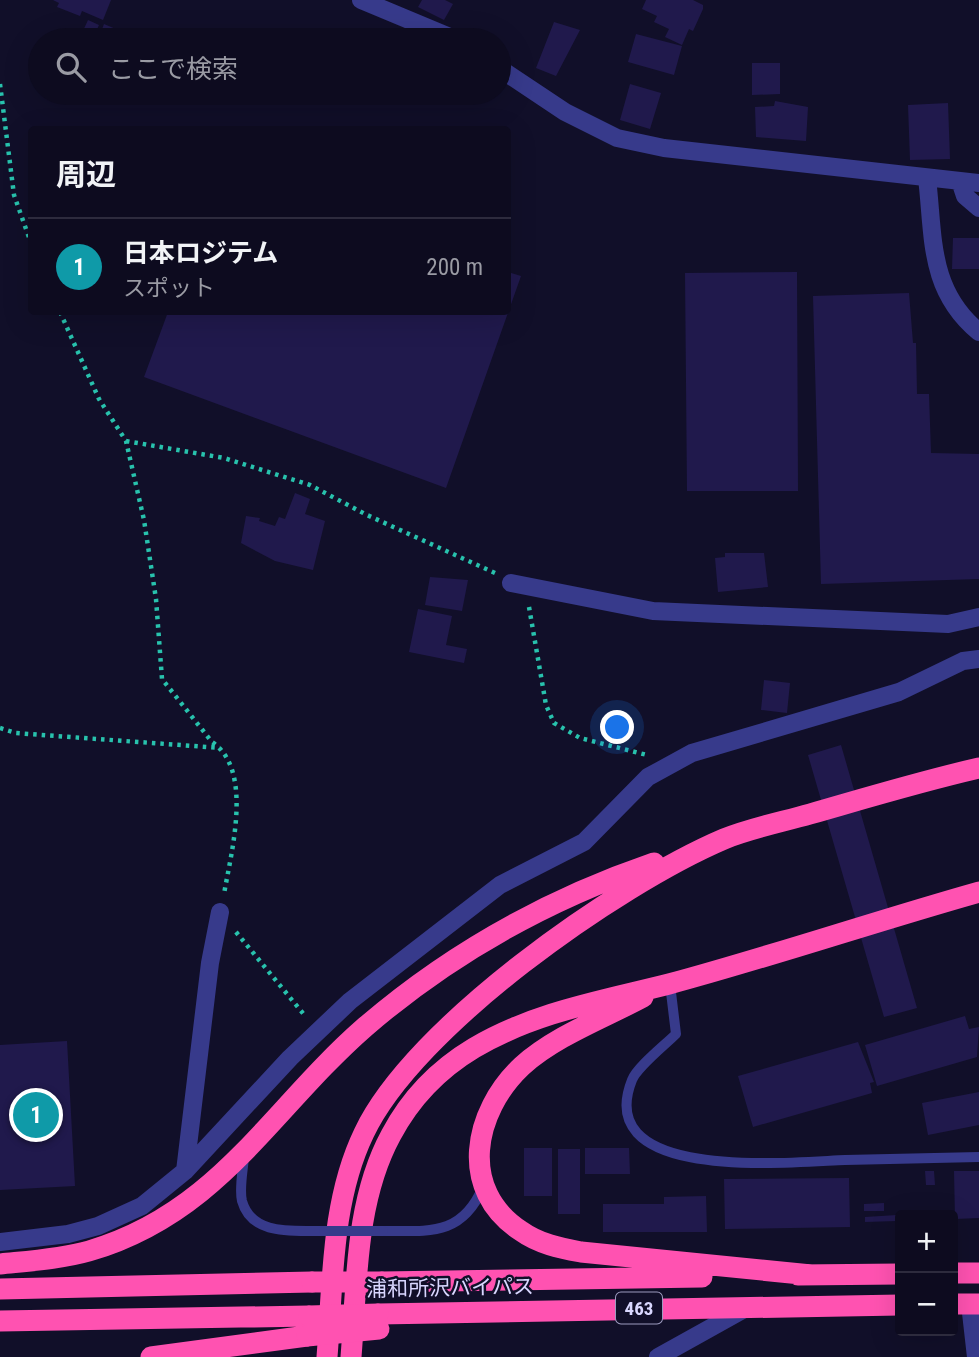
<!DOCTYPE html>
<html lang="ja">
<head>
<meta charset="utf-8">
<style>
  :root { --surface:#0d0b1f; --page:#1b192c; --text:#f1f3f6; --muted:#9a9ba4; --line:#2d2b3d; --accent:#03f8ff }
  body { margin:0; font-family:"Roboto Condensed","Noto Sans JP",sans-serif; background:var(--page); color:var(--text) }
  .controls { position:absolute; right:21px; bottom:21px; display:grid; overflow:hidden; border-radius:7px; box-shadow:0 7px 28px #0002 }
  .controls button { width:63px; height:63px; display:grid; place-items:center; padding:0; border:0; border-bottom:2px solid var(--line); background:var(--surface); color:var(--text); font:35px sans-serif }
  .you { position:absolute; left:618px; top:728px; width:24px; height:24px; margin:-18px; border:5px solid #fff; border-radius:50%; background:#1a73e8; box-shadow:0 0 0 10px #1a73e833 }
  .badge { display:grid; place-items:center; width:46px; height:46px; border-radius:50%; background:var(--accent); color:#fff; font-size:23px; font-weight:700 }
  .pin { position:absolute; translate:-50% -50%; border:4px solid #fff; box-shadow:0 2px 7px #0006 }
  .list { margin:0; padding:0; list-style:none }
  h2 { display:flex; justify-content:space-between; align-items:center; height:91px; margin:0; padding:0 28px; font-size:30px }
  h2 small { font-size:23px; font-weight:400; color:var(--muted) }
  .list li { display:grid; grid-template-columns:46px 1fr auto; gap:21px; align-items:center; box-sizing:border-box; height:98px; padding:0 28px; border-top:2px solid var(--line) }
  .list b { display:block; font-size:26px; white-space:nowrap }
  .list p { margin:0; font-size:23px; white-space:nowrap; color:var(--muted) }
  .list em { font-size:23px; font-style:normal; color:var(--muted) }
  .icon { flex:none; width:38px; height:38px; fill:none; stroke:currentColor; stroke-width:2; stroke-linecap:round; stroke-linejoin:round }
  .map { position:relative; flex:none; width:979px; height:1357px; overflow:hidden }
  .search { position:absolute; background:var(--surface); box-shadow:0 7px 28px #0002; left:28px; top:28px; width:483px; height:77px; display:flex; align-items:center; gap:18px; box-sizing:border-box; padding:0 24px; border-radius:38px; color:var(--muted); font-size:26px }
  .panel { position:absolute; background:var(--surface); box-shadow:0 7px 28px #0002; left:28px; top:126px; width:483px; height:189px; border-radius:7px }
  .map>svg:first-child { display:block }
  .building { fill:#20194c }
  .lines { fill:none; stroke-linecap:round; stroke-linejoin:round }
  .path { stroke:#28c2ad; stroke-width:4.5; stroke-dasharray:3.5 5; stroke-linecap:butt }
  .lane { stroke:#373a8b; stroke-width:10 }
  .street { stroke:#373a8b; stroke-width:18 }
  .highway { stroke:#ff52b1; stroke-width:21 }
  .lane-bridge { stroke:#373a8b; stroke-width:10 }
  .highway-bridge { stroke:#ff52b1; stroke-width:21 }
  .labels { text-anchor:middle; dominant-baseline:central; stroke-width:5; stroke-linejoin:round; paint-order:stroke }
  .shield { fill:#110f29; stroke:#9d9bbf; stroke-width:2 }
  .shield-label { font-size:19px; font-weight:bold; fill:#d9d7ff }
  .street-label { font-size:21px; fill:#d9d7ff; stroke:#110f29 }
</style>
</head>
<body>
<div class="map">
<svg width="979" height="1357" viewBox="0 0 979 1357">
  <rect width="100%" height="100%" fill="#110f29"/>
  <path class="building" d="M53 0H111L103 20 82 11 80 16 57 7 59 3Z
    M422 0H445L453 4 444 20 418 7Z
    M646 0H693L703 5V9L693 31 689 29 682 45 665 37 669 29 654 22 657 16 642 9Z
    M88 20 99 25 93 38 82 33Z
    M554 22 580 30 556 76 536 68Z
    M104 24 130 35 127 40H98Z
    M636 34 682 46 674 75 628 62Z
    M752 63H780V94L752 95Z
    M630 84 661 93 650 129 620 120Z
    M775 101 808 107 806 141 756 137 755 107 774 106Z
    M948 103 950 159 910 160 908 105Z
    M953 238H979V269H952Z
    M508 272 521 276 446 488 144 377 168 312H508Z
    M797 272 798 491H687L685 273Z
    M909 293 913 343H916L917 394H929L931 453 979 454V579L821 584 813 296Z
    M295 493 310 499 305 514 325 521 313 570 275 561 241 543 246 516 260 518 259 521 275 526 279 517 285 519Z
    M725 553H764L768 587 718 592 715 558 725 557Z
    M430 577 468 580 462 611 425 605Z
    M418 609 452 616 446 645 467 649 464 663 409 652Z
    M764 680 790 683 787 713 761 710Z
    M841 745 917 1008 884 1017 808 755Z
    M965 1016 969 1029 979 1027 977 1057 877 1086 865 1045Z
    M67 1041 75 1186 0 1190V1045Z
    M858 1042 874 1082 870 1083 872 1093 753 1127 738 1076Z
    M979 1092V1125L928 1135 922 1103Z
    M524 1148H552V1196H524Z
    M585 1148H629L630 1174H585Z
    M558 1149H580V1214H558Z
    M925 1171H934L935 1185H926Z
    M954 1171H979V1218L955 1219Z
    M849 1178 850 1227 725 1229 724 1179Z
    M706 1196 707 1232H603V1204H664V1197Z
    M884 1203V1211H864V1204Z
    M897 1215V1221L865 1222V1217Z"/>
  <g class="lines">
    <path class="path" d="M0 84 14 195 32 246
      M60 312 99 399 126 441 144 520 156 599 162 679 212 742C254 770 231 853 224 894
      M126 441 224 458 310 485 367 515 495 573
      M529 607 546 705 554 723 580 738 647 755
      M0 728 16 733 220 748
      M236 932 306 1017"/>
    <path class="lane" d="M670 984 676 1034C665 1045 637 1067 632 1080 591 1183 792 1162 845 1160 890 1159 934 1158 979 1157
      M244 1157C243 1170 239 1189 242 1201 252 1237 296 1230 324 1231
      M383 1231C430 1231 462 1236 483 1187"/>
    <path class="street" d="M361 0 457 40
      M499 68 565 112 617 138 664 148 979 183
      M927 178C934 237 928 290 979 332
      M960 181 965 196 979 208
      M511 583 653 611 948 624 979 617
      M185 1171 210 963 220 912
      M0 1242 68 1234 98 1226 142 1206 185 1171 290 1058 350 1001 500 885 584 842 648 777 692 753 899 692 963 661 979 659
      M970 1304 976 1357
      M658 1357 748 1307"/>
    <path class="highway" d="M643 997C604 1018 555 1036 522 1066 473 1112 458 1190 521 1231 539 1244 560 1248 581 1252L811 1275
      M0 1264C29 1261 61 1259 89 1251 219 1213 270 1110 365 1027 451 953 546 900 654 863
      M953 1273H979
      M798 1275 900 1274
      M382 1282 702 1277
      M0 1289 312 1282
      M953 1304H979
      M378 1314 900 1305
      M0 1321 309 1316
      M151 1357 307 1336
      M327 1357C333 1283 331 1201 364 1133 414 1027 616 885 724 839 751 828 782 822 810 814 866 798 922 781 979 768
      M351 1357C357 1283 355 1201 391 1135 410 1099 439 1069 474 1048 535 1012 602 1001 669 984 773 956 876 921 979 892"/>
    <path class="lane-bridge" d="M324 1231H383"/>
    <path class="highway-bridge" d="M312 1282H382
      M309 1316 378 1314
      M307 1336 379 1329"/>
  </g>
  <g class="labels">
    <rect class="shield" x="616" y="1292.5" width="46" height="31" rx="5"/>
    <g class="shield-label">
      <text x="639" y="1308">463</text>
    </g>
    <g class="street-label">
      <text transform="translate(450 1288) rotate(-1)">浦和所沢バイパス</text>
    </g>
  </g>
</svg>
<div class="controls">
<button>+</button>
<button>−</button>
</div>
<div class="you"></div>
<div class="pin badge" style="left:36px;top:1115px;background:#0f9aa8">1</div>
<div class="search"><svg class="icon" aria-label="search" viewBox="0 0 24 24"><circle cx="10" cy="10" r="6"/><path d="M15 15l6 6"/></svg>ここで検索</div>
<section class="panel">
<h2>周辺<small></small></h2>
<ul class="list">
<li><span class="badge" style="background:#0f9aa8">1</span><div><b>日本ロジテム</b><p>スポット</p></div><em>200 m</em></li>
</ul>
</section>
</div>
</body>
</html>
